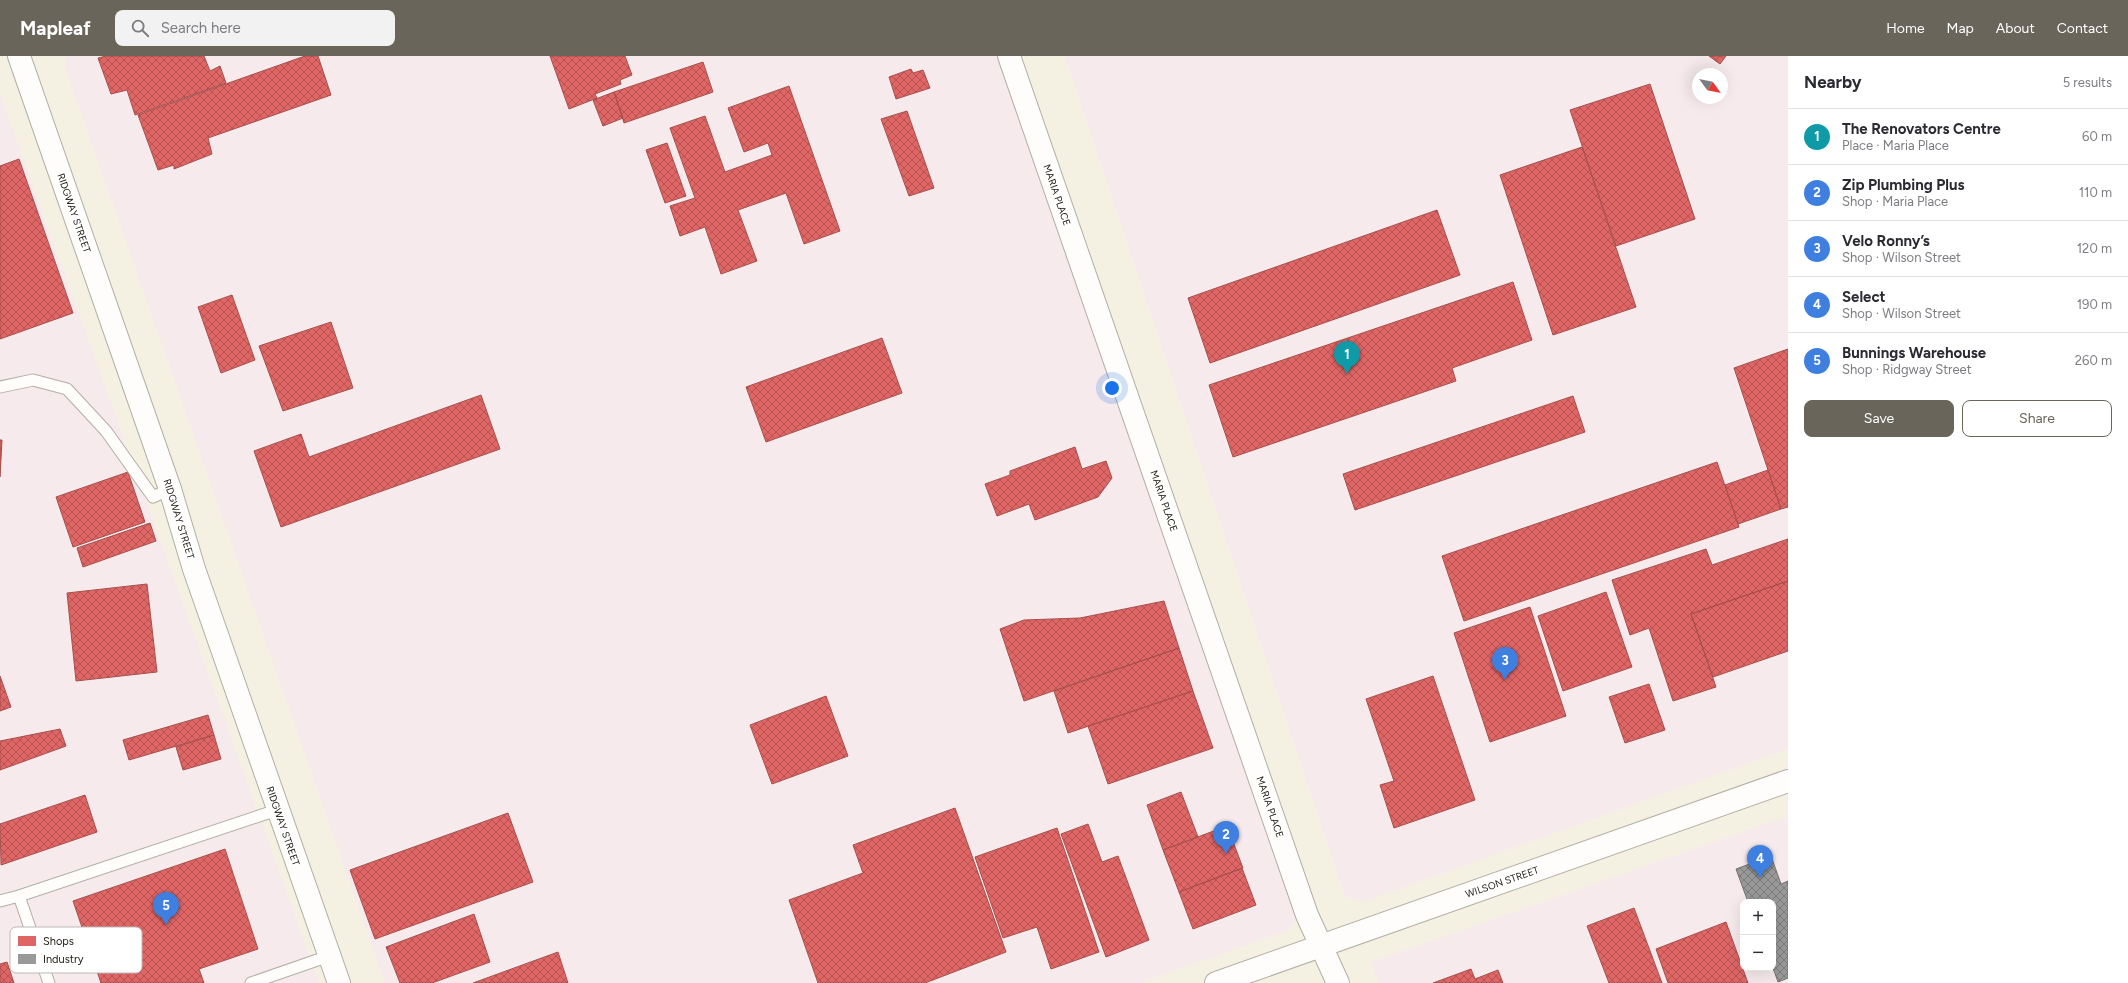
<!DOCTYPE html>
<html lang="en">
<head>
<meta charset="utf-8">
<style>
  :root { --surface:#fff; --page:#f2f2f3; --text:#2b2b33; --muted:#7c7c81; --line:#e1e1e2; --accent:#69655a }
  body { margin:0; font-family:Figtree,sans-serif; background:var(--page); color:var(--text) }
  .controls { position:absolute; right:12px; bottom:12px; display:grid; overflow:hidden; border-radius:8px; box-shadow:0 4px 16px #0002 }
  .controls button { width:36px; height:36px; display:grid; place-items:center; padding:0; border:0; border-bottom:1px solid var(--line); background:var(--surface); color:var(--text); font:20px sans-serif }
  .compass { position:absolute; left:1692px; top:12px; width:36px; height:36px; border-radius:50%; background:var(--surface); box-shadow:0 4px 16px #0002; rotate:123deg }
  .you { position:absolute; left:1112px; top:332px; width:14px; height:14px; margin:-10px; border:3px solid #fff; border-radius:50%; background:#1a73e8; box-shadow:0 0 0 6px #1a73e833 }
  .badge { display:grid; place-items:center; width:26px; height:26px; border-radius:50%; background:var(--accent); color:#fff; font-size:13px; font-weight:700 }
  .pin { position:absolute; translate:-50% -33px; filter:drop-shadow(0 1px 2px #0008) }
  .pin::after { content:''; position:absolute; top:21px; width:14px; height:12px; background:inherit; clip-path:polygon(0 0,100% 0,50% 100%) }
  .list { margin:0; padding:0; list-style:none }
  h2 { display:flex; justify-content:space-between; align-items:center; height:52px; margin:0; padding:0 16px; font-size:17px }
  h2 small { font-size:13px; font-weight:400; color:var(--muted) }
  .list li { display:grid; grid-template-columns:26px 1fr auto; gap:12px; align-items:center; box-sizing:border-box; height:56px; padding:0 16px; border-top:1px solid var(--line) }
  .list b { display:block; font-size:15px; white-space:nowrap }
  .list p { margin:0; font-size:13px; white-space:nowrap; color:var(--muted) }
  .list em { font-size:13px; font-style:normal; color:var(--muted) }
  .actions { display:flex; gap:8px; padding:12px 16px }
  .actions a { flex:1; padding:9px 0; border:1px solid var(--accent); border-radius:8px; text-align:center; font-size:14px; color:var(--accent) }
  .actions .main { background:var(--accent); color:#fff }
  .icon { flex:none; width:22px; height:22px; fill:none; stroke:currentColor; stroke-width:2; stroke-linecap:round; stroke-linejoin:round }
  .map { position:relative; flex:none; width:1788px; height:927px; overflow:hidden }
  header { display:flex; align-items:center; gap:24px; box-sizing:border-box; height:56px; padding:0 20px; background:var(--accent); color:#fff }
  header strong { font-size:19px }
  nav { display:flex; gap:22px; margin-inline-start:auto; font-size:14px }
  .search { width:280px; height:36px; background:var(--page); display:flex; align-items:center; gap:10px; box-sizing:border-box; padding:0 14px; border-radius:8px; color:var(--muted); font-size:15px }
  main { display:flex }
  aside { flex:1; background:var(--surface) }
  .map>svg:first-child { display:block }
  .commercial { fill:#f6eaec; fill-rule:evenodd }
  .shops { fill:url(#shops-cross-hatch); stroke:#a64f4c }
  .industry { fill:url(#industry-cross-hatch); stroke:#747370 }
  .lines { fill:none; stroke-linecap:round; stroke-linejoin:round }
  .lane-casing { stroke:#b1aea3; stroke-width:13 }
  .street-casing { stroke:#b1aea3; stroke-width:24 }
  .secondary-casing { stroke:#b1aea3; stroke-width:24 }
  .lane { stroke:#fefdfb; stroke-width:11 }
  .street { stroke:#fefdfb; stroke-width:22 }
  .secondary { stroke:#fefdfb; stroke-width:22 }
  .labels { text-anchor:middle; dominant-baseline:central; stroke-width:4; stroke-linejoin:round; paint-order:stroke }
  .street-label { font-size:10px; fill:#1d1a11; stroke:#fff }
  .key { fill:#fff; stroke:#bbbab8; stroke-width:1 }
  .key-label { font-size:11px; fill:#1d1a11 }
</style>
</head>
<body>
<header>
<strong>Mapleaf</strong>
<div class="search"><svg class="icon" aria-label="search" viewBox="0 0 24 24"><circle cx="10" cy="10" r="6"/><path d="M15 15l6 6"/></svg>Search here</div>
<nav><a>Home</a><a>Map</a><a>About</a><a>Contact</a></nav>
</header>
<main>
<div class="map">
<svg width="1788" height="927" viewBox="0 0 1788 927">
  <defs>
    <pattern id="shops-cross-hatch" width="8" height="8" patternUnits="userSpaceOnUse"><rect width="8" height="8" fill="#e06666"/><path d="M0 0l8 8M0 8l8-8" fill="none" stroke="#b55353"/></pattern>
    <pattern id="industry-cross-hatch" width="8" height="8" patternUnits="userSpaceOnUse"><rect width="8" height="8" fill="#999"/><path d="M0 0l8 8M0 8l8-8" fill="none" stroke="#7c7c7b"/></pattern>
  </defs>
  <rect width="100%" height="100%" fill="#f5f1e2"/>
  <path class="commercial" d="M67 0H997L1301 857 1289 874 1140 927H385L64 8Z
    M1065 0H1788V693L1363 846 1345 840ZM1698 18H1722V42H1698Z
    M0 38 319 927H0Z
    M1788 760V927H1379L1371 906ZM1743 846H1773V912H1743Z"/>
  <path class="shops" d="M106 0H204L210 15 220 10 226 27 135 59 127 34 111 38 98 2Z
    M305 0H318L331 39 208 82 212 98 174 113V109L158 114 138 59Z
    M550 0H625L632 19 620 24 621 28 595 38 597 42 569 53Z
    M1709 0H1726L1720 8Z
    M703 6 713 36 624 67 614 36Z
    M911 13 913 17 923 14 930 32 896 43 889 21Z
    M1650 28 1695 163 1616 190 1570 54Z
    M789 30 840 175 804 188 786 137 738 154 757 205 721 218 705 171 680 180 670 150 695 142 670 72 705 60 725 116 772 99 768 87 744 96 728 52Z
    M614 36 623 62 603 70 593 44Z
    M907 55 934 132 909 140 881 63Z
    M667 87 686 140 665 147 646 94Z
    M1582 91 1636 251 1553 279 1500 119Z
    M19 103 73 257 0 283V110Z
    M1437 154 1460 219 1210 307 1188 242Z
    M1513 226 1532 284 1452 312 1456 325 1233 401 1209 329Z
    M232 239 255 304 221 317 198 251Z
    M331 266 353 332 283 355 259 290Z
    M882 282 902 337 766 386 746 331Z
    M1788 293V451L1781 453 1734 312Z
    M481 339 500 393 281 471 254 395 301 378 309 401Z
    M1573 340 1585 376 1355 454 1343 418Z
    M0 384H2L0 421Z
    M1075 391 1082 413 1106 405 1112 422 1098 441 1035 464 1029 448 997 460 985 428 1010 419V415Z
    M1717 406 1739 471 1464 565 1442 500Z
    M1768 414 1781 453 1738 468 1725 429Z
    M128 416 145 466 73 491 56 441Z
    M150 467 156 485 83 511 77 492Z
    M1788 483V525L1691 558 1716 631 1673 645 1649 572 1630 579 1612 524 1706 493 1712 509Z
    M1788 525V595L1713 621 1691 558Z
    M147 528 157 616 76 625 67 537Z
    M1606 536 1632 611 1563 635 1538 560Z
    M1164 545 1179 592 1024 645 1000 573 1024 564 1080 562Z
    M1530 551 1566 660 1490 686 1454 577Z
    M1179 592 1193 635 1068 677 1054 635Z
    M0 620 11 651 0 655Z
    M1433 620 1475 744 1394 772 1380 729 1394 725 1366 643Z
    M1649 628 1665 674 1625 687 1609 641Z
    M1193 635 1213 692 1108 728 1088 670Z
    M826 640 848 700 772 728 750 669Z
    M208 659 214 679 129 704 123 684Z
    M60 673 66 690 0 714V685Z
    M214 679 221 703 183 714 176 691Z
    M1181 736 1198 781 1163 794 1147 749Z
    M85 739 97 776 1 809 0 768Z
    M955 752 1006 896 925 927H818L789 844 863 817 853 789Z
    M508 757 533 826 375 883 350 814Z
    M1088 768 1102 806 1118 800 1149 884 1106 901 1061 778Z
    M1227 770 1243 812 1179 836 1163 794Z
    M1057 772 1099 896 1051 913 1037 871 1003 882 975 801Z
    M225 793 258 893 199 913 204 927H101L73 845Z
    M1242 812 1256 849 1193 873 1179 836Z
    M1634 852 1662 927H1609L1587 870Z
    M474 858 490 906 432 927H400L386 891Z
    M1726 866 1748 927H1668L1656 893Z
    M558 896 568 927H473Z
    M7 906 14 927H0V908Z
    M1471 913 1475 923 1498 914 1503 927H1433Z"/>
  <path class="industry" d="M1771 800 1781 828 1788 825V922L1778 926 1773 912V846H1748L1736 813Z"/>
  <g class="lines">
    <defs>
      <path id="lane" d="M0 331 33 324 67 333 106 375 153 441 170 433
        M19 840 49 927
        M0 845 19 840 277 754
        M251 927 329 900"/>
      <path id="street" d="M1009 0 1307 859 1338 927
        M1216 927 1788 725"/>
      <path id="secondary" d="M19 0 170 433 194 513 339 927"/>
    </defs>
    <use href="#lane" class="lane-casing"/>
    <use href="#street" class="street-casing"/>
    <use href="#secondary" class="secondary-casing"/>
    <use href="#lane" class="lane"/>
    <use href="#street" class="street"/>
    <use href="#secondary" class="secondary"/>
  </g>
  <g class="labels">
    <g class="street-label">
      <text transform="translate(1057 139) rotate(71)">MARIA PLACE</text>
      <text transform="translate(74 157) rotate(71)">RIDGWAY STREET</text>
      <text transform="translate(1164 445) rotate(71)">MARIA PLACE</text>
      <text transform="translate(179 463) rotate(73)">RIDGWAY STREET</text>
      <text transform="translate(1270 751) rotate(71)">MARIA PLACE</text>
      <text transform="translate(283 770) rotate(71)">RIDGWAY STREET</text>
      <text transform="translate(1502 826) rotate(-19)">WILSON STREET</text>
    </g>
  </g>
  <rect x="10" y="871" width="132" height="46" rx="6" class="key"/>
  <rect x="18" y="880" width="18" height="10" fill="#e06666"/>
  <rect x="18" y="898" width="18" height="10" fill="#999"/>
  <g class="key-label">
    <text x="43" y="889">Shops</text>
    <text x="43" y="907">Industry</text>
  </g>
</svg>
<div class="controls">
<button>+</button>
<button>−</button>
</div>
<svg class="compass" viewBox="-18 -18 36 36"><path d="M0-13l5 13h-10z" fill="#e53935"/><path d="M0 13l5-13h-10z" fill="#7c7c81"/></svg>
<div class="you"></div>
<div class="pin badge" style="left:1347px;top:318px;background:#0f9aa8">1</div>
<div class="pin badge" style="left:1226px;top:798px;background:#3f7fe0">2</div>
<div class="pin badge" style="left:1505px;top:624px;background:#3f7fe0">3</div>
<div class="pin badge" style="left:1760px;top:822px;background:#3f7fe0">4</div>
<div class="pin badge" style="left:166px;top:869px;background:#3f7fe0">5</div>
</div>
<aside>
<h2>Nearby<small>5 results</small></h2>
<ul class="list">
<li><span class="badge" style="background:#0f9aa8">1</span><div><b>The Renovators Centre</b><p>Place · Maria Place</p></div><em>60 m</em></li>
<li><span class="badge" style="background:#3f7fe0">2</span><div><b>Zip Plumbing Plus</b><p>Shop · Maria Place</p></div><em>110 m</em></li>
<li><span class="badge" style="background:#3f7fe0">3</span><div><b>Velo Ronny’s</b><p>Shop · Wilson Street</p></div><em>120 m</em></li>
<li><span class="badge" style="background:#3f7fe0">4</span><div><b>Select</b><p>Shop · Wilson Street</p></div><em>190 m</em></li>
<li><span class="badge" style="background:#3f7fe0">5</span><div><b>Bunnings Warehouse</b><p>Shop · Ridgway Street</p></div><em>260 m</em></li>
</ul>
<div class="actions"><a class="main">Save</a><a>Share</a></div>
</aside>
</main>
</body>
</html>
